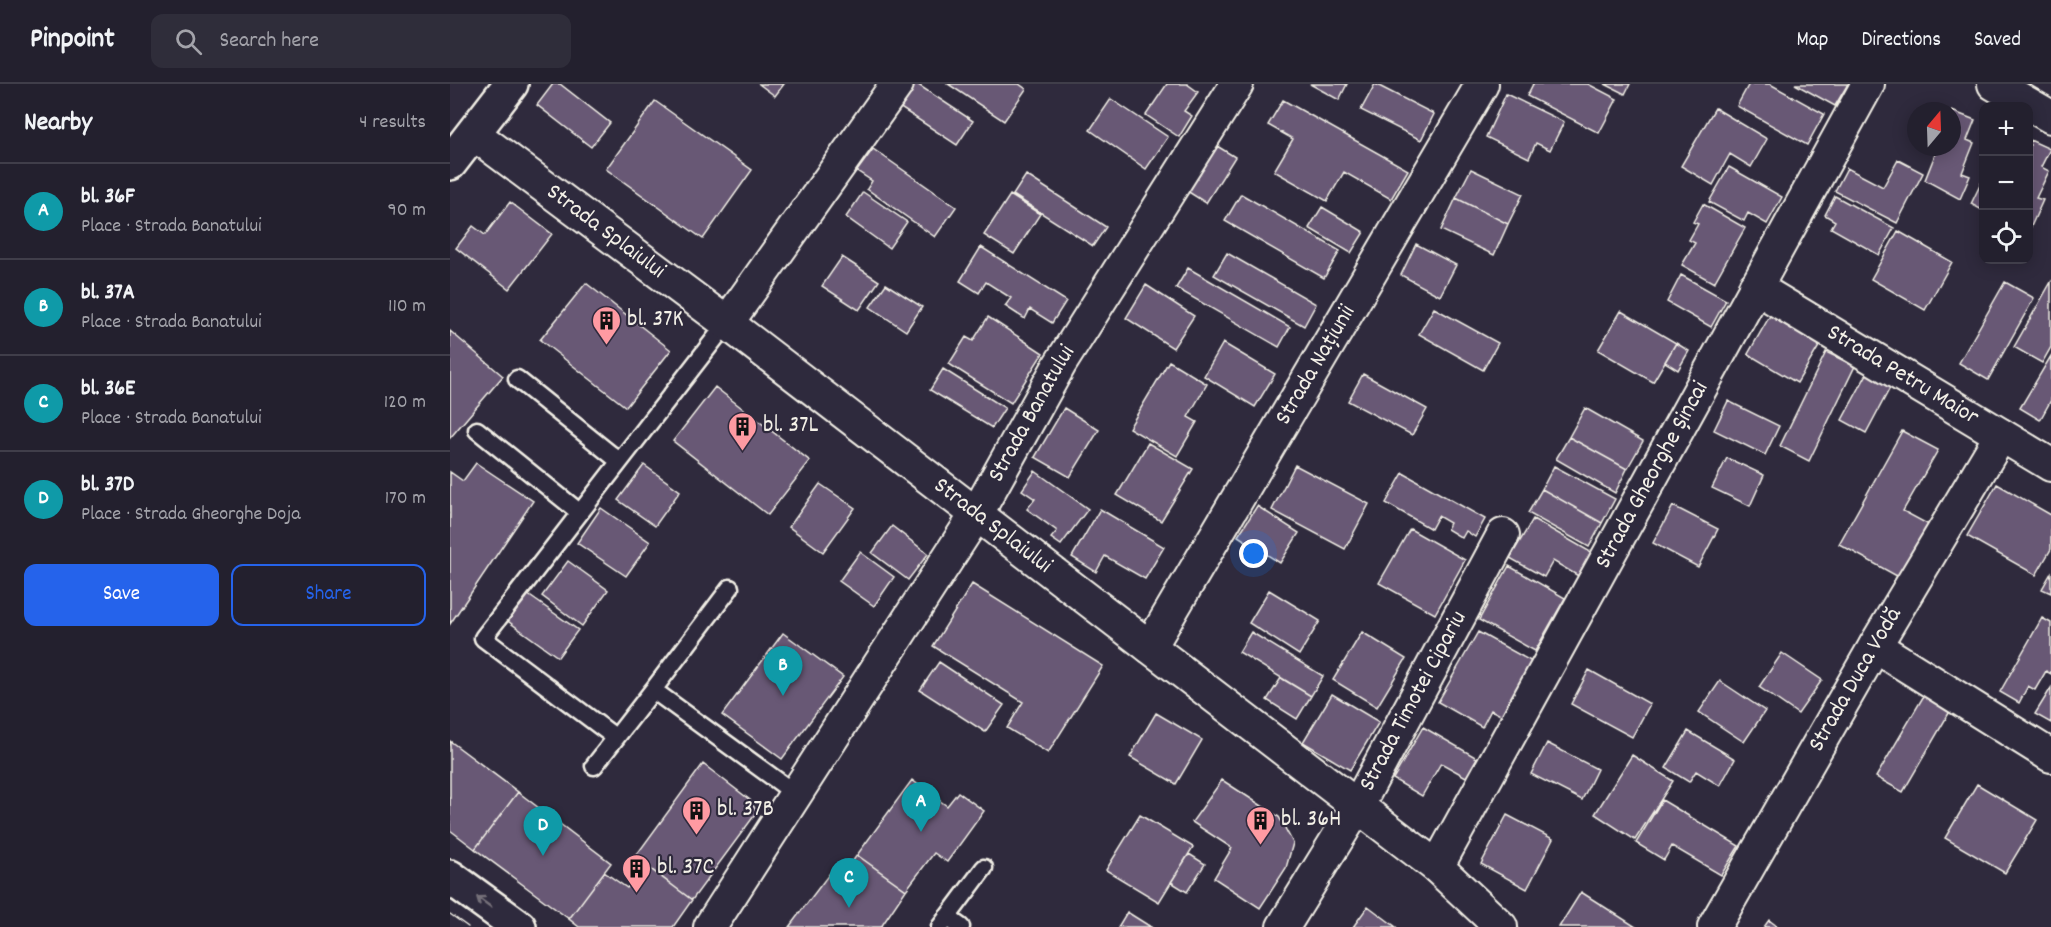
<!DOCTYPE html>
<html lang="en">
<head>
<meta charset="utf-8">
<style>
  :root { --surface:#23202e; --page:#2f2d3a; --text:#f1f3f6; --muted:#a3a3aa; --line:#403e4a; --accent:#2563eb }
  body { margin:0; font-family:Dekko,sans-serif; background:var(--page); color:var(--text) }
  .controls { position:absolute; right:18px; top:18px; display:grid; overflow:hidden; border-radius:12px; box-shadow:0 3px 15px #0003 }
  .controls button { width:54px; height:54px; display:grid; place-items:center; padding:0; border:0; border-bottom:2px solid var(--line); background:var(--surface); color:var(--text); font:30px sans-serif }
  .compass { position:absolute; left:1457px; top:18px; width:54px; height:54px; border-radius:50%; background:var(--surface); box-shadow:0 3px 15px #0003; rotate:19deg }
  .you { position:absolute; left:804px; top:470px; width:21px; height:21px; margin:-15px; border:4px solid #fff; border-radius:50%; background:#1a73e8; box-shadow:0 0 0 9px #1a73e833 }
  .badge { display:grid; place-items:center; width:39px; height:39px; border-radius:50%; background:var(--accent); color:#fff; font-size:20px; font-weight:700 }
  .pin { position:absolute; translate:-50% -50px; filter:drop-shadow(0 2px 3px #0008) }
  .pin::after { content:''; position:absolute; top:32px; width:21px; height:18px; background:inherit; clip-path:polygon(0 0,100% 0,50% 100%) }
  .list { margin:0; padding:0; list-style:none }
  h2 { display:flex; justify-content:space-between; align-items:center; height:78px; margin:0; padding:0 24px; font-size:26px }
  h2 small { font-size:20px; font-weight:400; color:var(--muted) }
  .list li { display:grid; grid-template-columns:39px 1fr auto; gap:18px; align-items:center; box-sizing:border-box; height:96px; padding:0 24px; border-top:2px solid var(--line) }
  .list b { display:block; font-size:22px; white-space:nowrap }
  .list p { margin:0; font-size:20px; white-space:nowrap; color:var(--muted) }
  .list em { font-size:20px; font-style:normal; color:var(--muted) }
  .actions { display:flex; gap:12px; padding:18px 24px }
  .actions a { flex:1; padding:14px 0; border:2px solid var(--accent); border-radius:12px; text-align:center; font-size:21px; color:var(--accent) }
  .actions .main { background:var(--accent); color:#fff }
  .icon { flex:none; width:33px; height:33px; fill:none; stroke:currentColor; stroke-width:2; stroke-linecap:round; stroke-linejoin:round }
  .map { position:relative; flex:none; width:1601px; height:843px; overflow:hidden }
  header { display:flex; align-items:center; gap:36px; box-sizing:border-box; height:84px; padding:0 30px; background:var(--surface); border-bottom:2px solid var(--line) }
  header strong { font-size:28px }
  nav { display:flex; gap:33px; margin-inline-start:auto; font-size:21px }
  .search { width:420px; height:54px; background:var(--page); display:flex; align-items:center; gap:15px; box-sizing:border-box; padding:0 21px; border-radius:12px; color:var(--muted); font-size:22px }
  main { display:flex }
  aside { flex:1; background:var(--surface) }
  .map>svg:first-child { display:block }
  .building { fill:#685975; stroke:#f4f1e8; stroke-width:1.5 }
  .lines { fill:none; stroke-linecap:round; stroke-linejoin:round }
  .lane-casing { stroke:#f4f1e8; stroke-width:21 }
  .street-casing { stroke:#f4f1e8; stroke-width:36 }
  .secondary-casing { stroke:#f4f1e8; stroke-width:38 }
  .lane { stroke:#2f2a3d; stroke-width:16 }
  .street { stroke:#2f2a3d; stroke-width:32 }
  .secondary { stroke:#2f2a3d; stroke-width:33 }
  .tram { stroke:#f4f1e8; stroke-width:1.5 }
  .oneway { stroke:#747079 }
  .labels { text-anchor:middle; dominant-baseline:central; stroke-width:4.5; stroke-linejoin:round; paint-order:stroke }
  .street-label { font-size:24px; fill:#f4f1e8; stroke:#2f2a3d }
  .poi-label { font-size:24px; fill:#f4f1e8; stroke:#2f2a3d; text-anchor:start }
</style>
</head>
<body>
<header>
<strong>Pinpoint</strong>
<div class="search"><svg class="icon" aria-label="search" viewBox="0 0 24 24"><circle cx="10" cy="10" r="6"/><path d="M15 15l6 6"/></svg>Search here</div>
<nav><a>Map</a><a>Directions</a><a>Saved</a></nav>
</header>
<main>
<aside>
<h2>Nearby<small>4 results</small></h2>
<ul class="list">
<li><span class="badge" style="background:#0f9aa8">A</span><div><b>bl. 36F</b><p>Place · Strada Banatului</p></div><em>90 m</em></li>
<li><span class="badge" style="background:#0f9aa8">B</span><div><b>bl. 37A</b><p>Place · Strada Banatului</p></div><em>110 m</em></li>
<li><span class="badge" style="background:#0f9aa8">C</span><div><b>bl. 36E</b><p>Place · Strada Banatului</p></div><em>120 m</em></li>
<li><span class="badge" style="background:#0f9aa8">D</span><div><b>bl. 37D</b><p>Place · Strada Gheorghe Doja</p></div><em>170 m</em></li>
</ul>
<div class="actions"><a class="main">Save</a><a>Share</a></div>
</aside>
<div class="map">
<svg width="1601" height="843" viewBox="0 0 1601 843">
  <rect width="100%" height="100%" fill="#2f2a3d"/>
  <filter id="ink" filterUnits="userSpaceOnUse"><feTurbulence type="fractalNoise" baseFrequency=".0167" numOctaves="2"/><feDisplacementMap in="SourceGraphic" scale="12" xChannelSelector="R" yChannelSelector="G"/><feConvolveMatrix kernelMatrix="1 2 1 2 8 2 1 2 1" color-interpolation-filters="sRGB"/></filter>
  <g filter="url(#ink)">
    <path class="building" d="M103 0H110L160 39 141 63 87 21Z
      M309 0H334L325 12Z
      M455 0H467L523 37 507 61 443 19Z
      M498 0H569L576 5 554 37Z
      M717 0H737L748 8 734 27 742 32 729 53 696 31Z
      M860 0H897L889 16Z
      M925 0 984 30 971 56 911 26Z
      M1083 0H1138L1167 15 1149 49 1077 12Z
      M1155 0H1180L1175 10Z
      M1299 0H1320L1374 30 1357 61 1287 22Z
      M1345 0H1398L1385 22Z
      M1056 10 1114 38 1100 66 1086 59 1079 74 1036 53Z
      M661 15 718 53 696 85 640 46Z
      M833 16 958 86 941 115 894 88 877 117 824 87 843 55 818 41Z
      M205 17 302 86 253 155 156 85Z
      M1265 24 1317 55 1301 83 1280 70 1263 101 1231 82Z
      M1502 27 1525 36 1517 56 1524 59 1512 89 1520 92 1510 115 1475 96 1488 63H1502Z
      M1580 56 1600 65 1591 83 1599 87 1586 114 1593 116 1579 147Z
      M767 62 785 73 756 119 737 107Z
      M423 65 506 123 485 153 417 105 422 97 407 87Z
      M1448 76 1473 89 1447 139 1385 107 1397 84 1433 103Z
      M1279 83 1332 113 1317 140 1298 129 1294 137 1259 118Z
      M1021 85 1073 110 1058 140 1006 114Z
      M576 91 656 143 643 162 563 111Z
      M1534 93V127L1521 120Z
      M413 108 457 138 439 164 396 133Z
      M791 110 890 167 874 194 775 137Z
      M560 111 590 130 564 170 534 151Z
      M1385 112 1444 144 1429 171 1381 144 1385 137 1375 131Z
      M1006 114 1058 140 1044 171 991 146Z
      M60 118 102 150 59 205 6 164 23 142 35 151Z
      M1253 120 1295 144 1264 199 1232 181 1245 159 1239 156 1248 140 1243 138Z
      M872 123 914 148 901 169 859 144Z
      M1448 147 1502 178 1475 226 1421 195Z
      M966 160 1006 181 990 212 951 191Z
      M531 163 616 217 602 239 580 225 575 235 555 222 561 214 536 198 529 209 510 197Z
      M777 169 866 220 854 242 764 191Z
      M392 173 429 197 409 226 372 202Z
      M738 184 840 243 829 263 726 204Z
      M1231 191 1276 216 1261 243 1217 218Z
      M1555 198 1584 214 1538 296 1509 279Z
      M1601 198V263L1592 279 1564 263Z
      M136 199 221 266 176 323 90 256Z
      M436 200 472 223 456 247 420 223Z
      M696 201 744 232 723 264 676 234Z
      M984 224 1048 259 1033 286 969 250Z
      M1171 227 1226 259 1203 298 1148 266Z
      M1321 230 1371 259 1347 299 1298 270Z
      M538 233 593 269 561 319 499 280 516 253 523 257Z
      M0 247 53 292 0 354Z
      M773 259 825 290 805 323 754 292Z
      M1226 259 1239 267 1228 286 1215 278Z
      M1376 268 1405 282 1359 377 1330 362Z
      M1601 272V316L1590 336 1570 324Z
      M719 277 757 300 738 333 747 338 727 372 679 344Z
      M493 285 555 324 542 344 480 306Z
      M1418 288 1442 300 1416 349 1392 336Z
      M913 290 977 325 962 351 898 317Z
      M265 303 360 377 318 431 223 357Z
      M1278 317 1329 342 1315 371 1264 346Z
      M614 324 649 346 620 393 585 373Z
      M1135 324 1193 357 1177 385 1119 353Z
      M1452 347 1488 366 1453 427 1483 443 1454 496 1389 460Z
      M1119 353 1177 385 1165 409 1106 375Z
      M698 359 743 385 711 437 667 411Z
      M1277 374 1314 391 1300 422 1262 404Z
      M26 379 83 417 0 540V388L13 397Z
      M194 381 230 407 205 442 168 416Z
      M845 381 919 420 895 465 822 426Z
      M1104 382 1165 415 1152 439 1092 405Z
      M585 387 638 425 611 461 601 454 607 447 577 425 585 415 572 406Z
      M953 389 1035 435 1025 453 1016 447 1012 454 997 445 1000 439 988 432 981 445 936 419Z
      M370 400 405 424 373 468 339 443Z
      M1547 400 1601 431V465L1586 491 1517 452Z
      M1092 405 1152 439 1139 463 1078 429Z
      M807 422 849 449 830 479 788 452Z
      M1223 422 1268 445 1248 483 1203 459Z
      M151 424 200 458 176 492 127 459Z
      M650 425 714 463 695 495 655 472 646 488 622 473Z
      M1083 435 1144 470 1130 493 1103 477 1094 493 1060 474Z
      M442 442 478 470 458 496 422 469Z
      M960 445 1015 476 985 530 929 499Z
      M410 468 444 493 424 522 389 497Z
      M118 477 158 506 132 542 92 512Z
      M1059 482 1115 514 1085 567 1029 536Z
      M1601 489V509L1592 505Z
      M522 500 653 582 598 669 557 644 573 618 483 562Z
      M819 506 870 537 849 571 799 539Z
      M74 508 128 546 108 573 55 535Z
      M1592 534 1601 539V590L1596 587 1585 606 1578 602 1569 619 1550 608Z
      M801 548 873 592 861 612 789 568Z
      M912 548 956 575 927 623 883 596Z
      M1028 548 1086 580 1056 634 1041 626 1032 643 988 618Z
      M333 549 393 593 332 675 272 631Z
      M1332 569 1372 596 1348 630 1309 603Z
      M489 578 554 621 535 648 470 606Z
      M1139 586 1200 620 1182 653 1121 620Z
      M831 594 861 612 847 635 817 616Z
      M1270 597 1315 627 1294 658 1249 628Z
      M1601 604V639L1585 630Z
      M1476 608 1502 624 1453 708 1426 693Z
      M882 610 929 638 900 686 853 658Z
      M706 629 752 656 726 700 680 673Z
      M973 643 1027 674 1016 693 991 679 972 712 943 695Z
      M1238 647 1285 675 1270 702 1246 687 1239 698 1216 684Z
      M0 657 68 708 25 765 0 746Z
      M1097 659 1147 685 1132 716 1081 690Z
      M1182 671 1223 697 1185 756 1145 730Z
      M253 680 300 716 307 728 242 816 185 773Z
      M462 696 497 722 508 708 534 727 497 778 484 769 456 806 407 771Z
      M772 696 829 733 843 759 836 784 810 824 764 794 782 764 742 738Z
      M1527 700 1587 736 1555 789 1495 754Z
      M68 708 161 779 119 835 25 765Z
      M1212 716 1289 762 1271 791 1222 762 1214 776 1186 759Z
      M690 731 743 763 709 818 656 786Z
      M1057 731 1103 755 1077 805 1031 780Z
      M739 770 755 780 737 808 721 798Z
      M407 771 456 806 431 843H339L386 781 395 788Z
      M195 781 242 816 223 843H129L119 835 154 788 177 804Z
      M1131 808 1186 843H1109Z
      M918 822 946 843H903Z
      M677 828 701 843H668Z
      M1319 836 1328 843H1314Z"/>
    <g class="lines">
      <defs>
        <path id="lane" d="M67 295 169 377
          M27 346 129 428
          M203 606 280 504
          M166 654 33 554 277 239
          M144 682 203 606 347 711
          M497 833 511 843
          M490 843 534 784"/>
        <g id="street">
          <path d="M1544 0 1601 33"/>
          <path id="s1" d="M24 50 277 239 987 783 1051 843"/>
          <path id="s2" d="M1305 203 1601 381"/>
          <path d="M277 239 447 0"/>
          <path d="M1425 562 1601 672"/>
          <path id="s3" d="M700 563 1032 0"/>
          <path id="s4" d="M987 783 1418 0"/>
          <path id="s5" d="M260 843 526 431 610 280 787 0"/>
          <path id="s6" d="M833 843 907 723 1053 451"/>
          <path id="s7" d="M1264 843 1425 562 1551 351"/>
        </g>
        <path id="secondary" d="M0 79 61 0
          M0 793 69 843"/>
      </defs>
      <use href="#lane" class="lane-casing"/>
      <use href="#street" class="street-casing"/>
      <use href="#secondary" class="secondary-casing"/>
      <use href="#lane" class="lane"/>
      <use href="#street" class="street"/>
      <use href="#secondary" class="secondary"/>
      <path class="tram" d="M0 830 18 843"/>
    </g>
    <defs><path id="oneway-shaft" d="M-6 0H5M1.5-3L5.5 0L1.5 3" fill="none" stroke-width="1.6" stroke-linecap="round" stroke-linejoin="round" transform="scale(1.5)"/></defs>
    <use class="oneway" href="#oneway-shaft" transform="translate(34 818) rotate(-144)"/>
  </g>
  <defs>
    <symbol id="building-pin" viewBox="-11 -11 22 30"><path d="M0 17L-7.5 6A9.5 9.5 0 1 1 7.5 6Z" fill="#ff9aa2" stroke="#2f2a3d"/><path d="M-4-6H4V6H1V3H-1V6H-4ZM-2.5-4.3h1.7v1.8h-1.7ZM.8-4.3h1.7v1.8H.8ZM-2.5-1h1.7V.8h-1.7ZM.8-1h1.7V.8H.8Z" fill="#111"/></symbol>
  </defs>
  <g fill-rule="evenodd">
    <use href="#building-pin" x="140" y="220" width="33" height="45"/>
    <use href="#building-pin" x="276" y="326" width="33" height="45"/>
    <use href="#building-pin" x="230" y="710" width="33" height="45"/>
    <use href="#building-pin" x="794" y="720" width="33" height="45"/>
    <use href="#building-pin" x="170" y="768" width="33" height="45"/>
  </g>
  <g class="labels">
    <g class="street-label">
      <text stroke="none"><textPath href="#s1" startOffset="164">Strada Splaiului</textPath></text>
      <text stroke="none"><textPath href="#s3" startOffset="327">Strada Națiunii</textPath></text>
      <text stroke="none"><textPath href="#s2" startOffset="172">Strada Petru Maior</textPath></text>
      <text stroke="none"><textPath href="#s5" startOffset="606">Strada Banatului</textPath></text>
      <text stroke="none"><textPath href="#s4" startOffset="447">Strada Gheorghe Șincai</textPath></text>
      <text stroke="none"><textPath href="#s1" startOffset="650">Strada Splaiului</textPath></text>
      <text stroke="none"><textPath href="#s7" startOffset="285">Strada Duca Vodă</textPath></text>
      <text stroke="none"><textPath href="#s6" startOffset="261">Strada Timotei Cipariu</textPath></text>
    </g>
    <g class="poi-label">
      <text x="177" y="236">bl. 37K</text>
      <text x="313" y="342">bl. 37L</text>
      <text x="267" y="726">bl. 37B</text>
      <text x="831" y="736">bl. 36H</text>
      <text x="207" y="784">bl. 37C</text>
    </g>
  </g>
</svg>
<div class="controls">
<button>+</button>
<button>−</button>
<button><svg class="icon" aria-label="locate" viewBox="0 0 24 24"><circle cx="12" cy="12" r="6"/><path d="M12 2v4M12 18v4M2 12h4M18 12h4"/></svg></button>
</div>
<svg class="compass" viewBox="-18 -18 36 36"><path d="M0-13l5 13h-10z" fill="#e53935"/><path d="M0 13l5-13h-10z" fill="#a3a3aa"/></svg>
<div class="you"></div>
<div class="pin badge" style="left:471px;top:748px;background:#0f9aa8">A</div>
<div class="pin badge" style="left:333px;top:612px;background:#0f9aa8">B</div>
<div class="pin badge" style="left:399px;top:824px;background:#0f9aa8">C</div>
<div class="pin badge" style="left:93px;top:772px;background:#0f9aa8">D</div>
</div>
</main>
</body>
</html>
